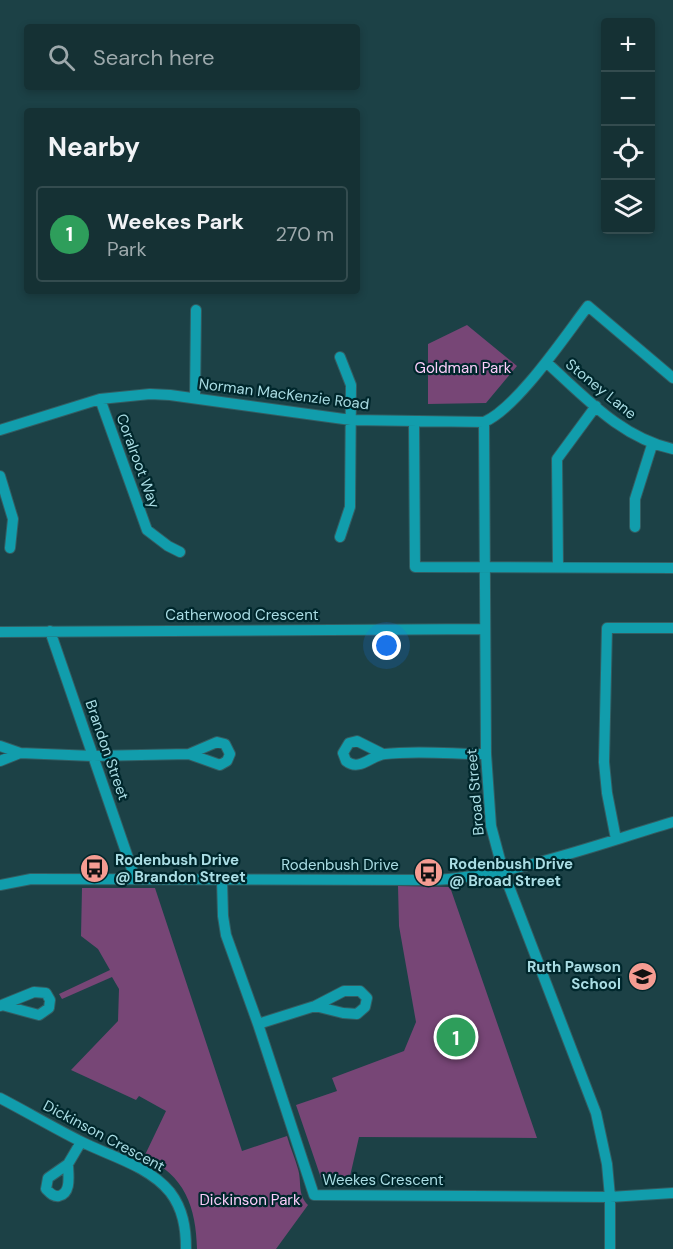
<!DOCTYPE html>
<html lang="en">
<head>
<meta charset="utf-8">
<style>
  :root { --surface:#153134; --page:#223d40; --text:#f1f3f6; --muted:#9da9ac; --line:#344c4f; --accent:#d6ab8b }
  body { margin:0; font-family:"DM Sans",sans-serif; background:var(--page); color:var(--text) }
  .controls { position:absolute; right:18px; top:18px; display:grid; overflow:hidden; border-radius:6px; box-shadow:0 3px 9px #0003 }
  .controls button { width:54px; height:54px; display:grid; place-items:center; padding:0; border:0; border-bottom:2px solid var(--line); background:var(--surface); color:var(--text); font:30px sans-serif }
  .you { position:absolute; left:387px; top:646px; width:21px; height:21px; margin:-15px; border:4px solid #fff; border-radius:50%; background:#1a73e8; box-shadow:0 0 0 9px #1a73e833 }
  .badge { display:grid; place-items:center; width:39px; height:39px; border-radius:50%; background:var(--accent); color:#fff; font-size:20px; font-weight:700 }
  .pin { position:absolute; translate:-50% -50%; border:3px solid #fff; box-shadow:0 2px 6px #0006 }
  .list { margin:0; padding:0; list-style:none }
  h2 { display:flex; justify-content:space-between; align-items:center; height:78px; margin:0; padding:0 24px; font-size:26px }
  h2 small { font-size:20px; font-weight:400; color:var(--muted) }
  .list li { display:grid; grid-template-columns:39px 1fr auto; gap:18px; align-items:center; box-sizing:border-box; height:96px; margin:0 12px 12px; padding:0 12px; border:2px solid var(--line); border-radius:6px }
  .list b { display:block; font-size:22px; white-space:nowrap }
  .list p { margin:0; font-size:20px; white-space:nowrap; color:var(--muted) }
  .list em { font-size:20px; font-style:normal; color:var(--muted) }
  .icon { flex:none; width:33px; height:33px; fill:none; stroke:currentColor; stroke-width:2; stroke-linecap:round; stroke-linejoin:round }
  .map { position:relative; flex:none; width:673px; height:1249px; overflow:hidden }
  .search { position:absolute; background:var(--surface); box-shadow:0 3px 9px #0003; left:24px; top:24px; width:336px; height:66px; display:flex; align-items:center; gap:15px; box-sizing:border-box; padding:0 21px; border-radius:6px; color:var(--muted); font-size:22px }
  .panel { position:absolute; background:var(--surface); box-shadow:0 3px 9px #0003; left:24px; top:108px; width:336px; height:186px; border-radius:6px }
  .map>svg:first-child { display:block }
  .green { fill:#774676 }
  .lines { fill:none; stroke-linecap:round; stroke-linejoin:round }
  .minor-casing { stroke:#335e63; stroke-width:12 }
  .minor { stroke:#119dac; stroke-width:10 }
  .labels { text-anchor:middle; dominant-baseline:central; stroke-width:4.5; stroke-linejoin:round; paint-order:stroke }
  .park-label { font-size:15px; fill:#fccefb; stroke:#00272c }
  .street-label { font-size:15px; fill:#aadde4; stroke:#00272c }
  .poi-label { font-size:15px; font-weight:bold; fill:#aadde4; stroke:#00272c; text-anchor:start }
</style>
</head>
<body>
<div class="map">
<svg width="673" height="1249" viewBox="0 0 673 1249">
  <rect width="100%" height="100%" fill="#1c4146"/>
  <path class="green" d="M467 325 517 366 486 403 428 404V344Z
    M398 886 450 887 537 1138 359 1137 348 1185H327L321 1178 296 1105 337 1091 332 1078 404 1051 416 1022 399 926Z
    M82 888H155L242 1151 287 1136C290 1147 295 1158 298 1169 302 1182 297 1194 308 1205L276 1249H197C196 1207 185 1175 144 1157L166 1111 139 1096 136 1100 71 1070 118 1021 119 989 112 977 62 999 59 994 110 970 98 949 81 936Z"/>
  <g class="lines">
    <defs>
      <path id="minor" d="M546 362C584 396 621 438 673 449
        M195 398 196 310
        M100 399 147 530 168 546 180 552
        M414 421 415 567 673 568
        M484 422 486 754 491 826 503 871 596 1113 607 1164 610 1197V1249
        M0 430 100 399 150 394 170 395 351 420 484 422C517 408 565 336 588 306L673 378
        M0 476 13 519 10 548
        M635 527V499L652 445
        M340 537 350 507 351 385 340 357
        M558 567 557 459 596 406
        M50 631 135 878
        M0 632 485 629
        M0 746 20 753 93 756 189 754 217 742 225 744 230 754 227 761 220 765 189 754
        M383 754 357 741 349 743 343 753 346 761C360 772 371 755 385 754 415 750 454 754 486 754
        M0 761 20 753
        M616 839 607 793 604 762 607 628H673
        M222 880 223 916 226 935 258 1024 314 1195 610 1197 673 1193
        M0 885 31 879 435 880C517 875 595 845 673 822
        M0 1006 2 1005 34 992 46 993 50 1000 49 1008 39 1015 2 1005
        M258 1024 315 1006 344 991H360L367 998 365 1007 357 1014 343 1013 315 1006
        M0 1098C27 1112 54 1128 82 1142 110 1156 149 1166 170 1192 183 1209 186 1228 186 1249
        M68 1164C68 1174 72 1193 59 1196 53 1197 50 1193 46 1189L48 1178 68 1164 81 1142"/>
    </defs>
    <use href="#minor" class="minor-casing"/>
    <use href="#minor" class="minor"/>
  </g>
  <defs>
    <symbol id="bus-disc" viewBox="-11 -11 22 22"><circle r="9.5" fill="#f59c92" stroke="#00272c"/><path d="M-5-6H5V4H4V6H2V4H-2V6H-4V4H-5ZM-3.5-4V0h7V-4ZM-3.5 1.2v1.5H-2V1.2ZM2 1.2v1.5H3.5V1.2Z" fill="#111"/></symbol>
    <symbol id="school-disc" viewBox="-11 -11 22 22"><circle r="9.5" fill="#f59c92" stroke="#00272c"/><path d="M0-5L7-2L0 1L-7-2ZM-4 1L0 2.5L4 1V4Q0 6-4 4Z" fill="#111"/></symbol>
  </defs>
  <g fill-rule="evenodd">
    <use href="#bus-disc" x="78" y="852" width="33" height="33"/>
    <use href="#bus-disc" x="412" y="856" width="33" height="33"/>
    <use href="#school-disc" x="626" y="960" width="33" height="33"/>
  </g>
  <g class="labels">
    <g class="park-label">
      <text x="463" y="368">Goldman Park</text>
      <text x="250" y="1200">Dickinson Park</text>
    </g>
    <g class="street-label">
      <text transform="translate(601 389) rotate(39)">Stoney Lane</text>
      <text transform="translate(284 394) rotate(7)">Norman MacKenzie Road</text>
      <text transform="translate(138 461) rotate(70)">Coralroot Way</text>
      <text x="242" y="615">Catherwood Crescent</text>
      <text transform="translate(107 750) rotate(71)">Brandon Street</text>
      <text transform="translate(475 792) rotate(-95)">Broad Street</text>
      <text x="340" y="865">Rodenbush Drive</text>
      <text transform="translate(104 1136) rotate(28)">Dickinson Crescent</text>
      <text x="383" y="1180">Weekes Crescent</text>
    </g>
    <g class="poi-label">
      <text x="115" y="860">Rodenbush Drive<tspan x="115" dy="17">@ Brandon Street</tspan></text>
      <text x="449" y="864">Rodenbush Drive<tspan x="449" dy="17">@ Broad Street</tspan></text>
      <text x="621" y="967" text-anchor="end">Ruth Pawson<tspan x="621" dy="17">School</tspan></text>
    </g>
  </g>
</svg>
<div class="controls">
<button>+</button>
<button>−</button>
<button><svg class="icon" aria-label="locate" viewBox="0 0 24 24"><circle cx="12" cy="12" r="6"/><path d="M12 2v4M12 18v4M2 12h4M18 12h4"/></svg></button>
<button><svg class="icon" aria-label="layers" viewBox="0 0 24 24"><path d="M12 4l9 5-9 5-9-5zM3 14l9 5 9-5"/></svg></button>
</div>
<div class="you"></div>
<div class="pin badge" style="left:456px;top:1037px;background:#2e9e5b">1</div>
<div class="search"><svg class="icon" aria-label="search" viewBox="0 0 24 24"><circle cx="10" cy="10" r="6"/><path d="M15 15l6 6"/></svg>Search here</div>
<section class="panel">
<h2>Nearby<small></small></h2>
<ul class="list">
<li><span class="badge" style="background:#2e9e5b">1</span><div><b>Weekes Park</b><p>Park</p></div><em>270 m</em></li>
</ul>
</section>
</div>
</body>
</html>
